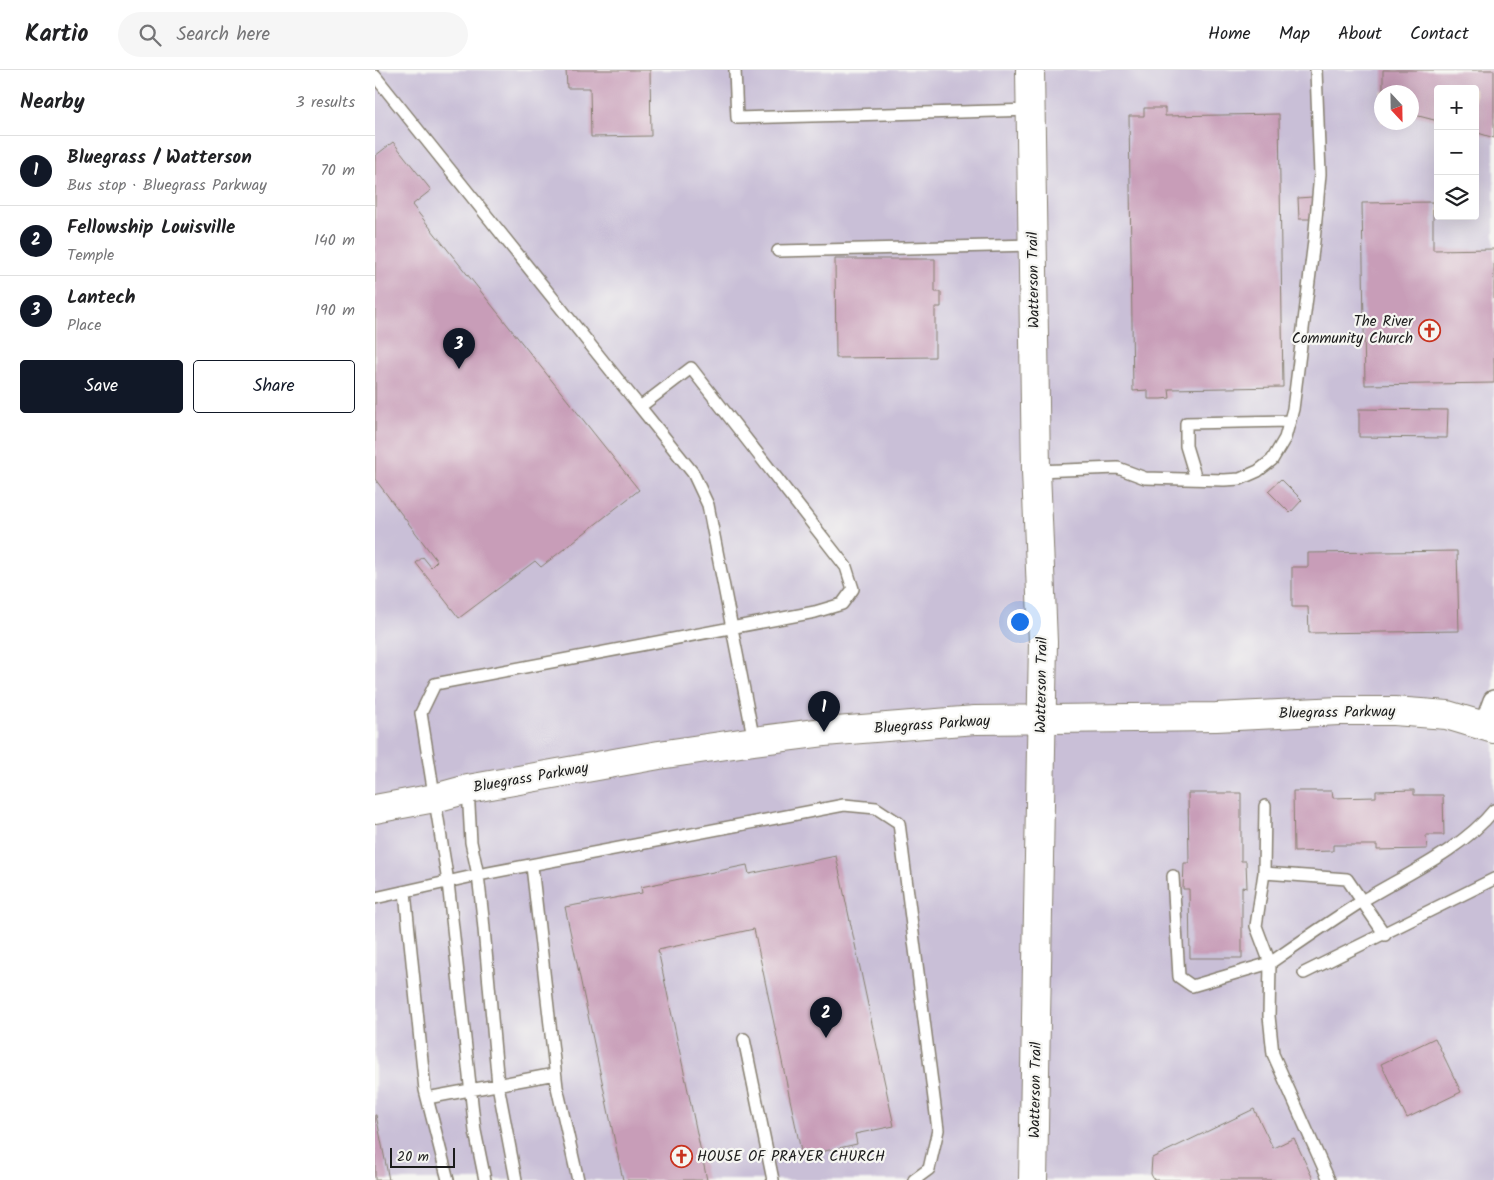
<!DOCTYPE html>
<html lang="en">
<head>
<meta charset="utf-8">
<style>
  :root { --surface:#fff; --page:#f6f6f6; --text:#202124; --muted:#757577; --line:#e0e0e0; --accent:#111827 }
  body { margin:0; font-family:Kalam,sans-serif; background:var(--page); color:var(--text) }
  .controls { position:absolute; right:15px; top:15px; display:grid; overflow:hidden; border-radius:5px; box-shadow:0 5px 20px #0002 }
  .controls button { width:45px; height:45px; display:grid; place-items:center; padding:0; border:0; border-bottom:1px solid var(--line); background:var(--surface); color:var(--text); font:25px sans-serif }
  .compass { position:absolute; left:999px; top:15px; width:45px; height:45px; border-radius:50%; background:var(--surface); box-shadow:0 5px 20px #0002; rotate:158deg }
  .scale { position:absolute; left:15px; bottom:12px; width:65px; box-sizing:border-box; padding-left:5px; border:2px solid #1c1c1c; border-top:0; font-size:14px; line-height:18px; white-space:nowrap; color:#1c1c1c; -webkit-text-stroke:4px #f6f6f2; paint-order:stroke }
  .you { position:absolute; left:644px; top:551px; width:18px; height:18px; margin:-12px; border:4px solid #fff; border-radius:50%; background:#1a73e8; box-shadow:0 0 0 8px #1a73e833 }
  .badge { display:grid; place-items:center; width:32px; height:32px; border-radius:50%; background:var(--accent); color:#fff; font-size:16px; font-weight:700 }
  .pin { position:absolute; translate:-50% -41px; filter:drop-shadow(0 1px 2px #0008) }
  .pin::after { content:''; position:absolute; top:26px; width:18px; height:15px; background:inherit; clip-path:polygon(0 0,100% 0,50% 100%) }
  .list { margin:0; padding:0; list-style:none }
  h2 { display:flex; justify-content:space-between; align-items:center; height:65px; margin:0; padding:0 20px; font-size:21px }
  h2 small { font-size:16px; font-weight:400; color:var(--muted) }
  .list li { display:grid; grid-template-columns:32px 1fr auto; gap:15px; align-items:center; box-sizing:border-box; height:70px; padding:0 20px; border-top:1px solid var(--line) }
  .list b { display:block; font-size:19px; white-space:nowrap }
  .list p { margin:0; font-size:16px; white-space:nowrap; color:var(--muted) }
  .list em { font-size:16px; font-style:normal; color:var(--muted) }
  .actions { display:flex; gap:10px; padding:15px 20px }
  .actions a { flex:1; padding:11px 0; border:1px solid var(--accent); border-radius:5px; text-align:center; font-size:18px; color:var(--accent) }
  .actions .main { background:var(--accent); color:#fff }
  .icon { flex:none; width:28px; height:28px; fill:none; stroke:currentColor; stroke-width:2; stroke-linecap:round; stroke-linejoin:round }
  .map { position:relative; flex:none; width:1119px; height:1110px; overflow:hidden }
  header { display:flex; align-items:center; gap:30px; box-sizing:border-box; height:70px; padding:0 25px; background:var(--surface); border-bottom:1px solid var(--line) }
  header strong { font-size:24px }
  nav { display:flex; gap:28px; margin-inline-start:auto; font-size:18px }
  .search { width:350px; height:45px; background:var(--page); display:flex; align-items:center; gap:12px; box-sizing:border-box; padding:0 18px; border-radius:28px; color:var(--muted); font-size:19px }
  main { display:flex }
  aside { flex:1; background:var(--surface) }
  .map>svg:first-child { display:block }
  .industrial { fill:#c9bfd7; fill-rule:evenodd }
  .building { fill:#c89db8 }
  .lines { fill:none; stroke-linecap:round; stroke-linejoin:round }
  .lane-casing { stroke:#867f70; stroke-width:14 }
  .street-casing { stroke:#867f70; stroke-width:24 }
  .secondary-casing { stroke:#867f70; stroke-width:30 }
  .lane { stroke:#fff; stroke-width:11 }
  .street { stroke:#fff; stroke-width:21 }
  .secondary { stroke:#fff; stroke-width:28 }
  .labels { text-anchor:middle; dominant-baseline:central; stroke-width:4.5; stroke-linejoin:round; paint-order:stroke }
  .street-label { font-size:15px; fill:#1c1c1c; stroke:#f6f6f2 }
  .poi-label { font-size:15px; fill:#1c1c1c; stroke:#f6f6f2; text-anchor:end }
</style>
</head>
<body>
<header>
<strong>Kartio</strong>
<div class="search"><svg class="icon" aria-label="search" viewBox="0 0 24 24"><circle cx="10" cy="10" r="6"/><path d="M15 15l6 6"/></svg>Search here</div>
<nav><a>Home</a><a>Map</a><a>About</a><a>Contact</a></nav>
</header>
<main>
<aside>
<h2>Nearby<small>3 results</small></h2>
<ul class="list">
<li><span class="badge">1</span><div><b>Bluegrass / Watterson</b><p>Bus stop · Bluegrass Parkway</p></div><em>70 m</em></li>
<li><span class="badge">2</span><div><b>Fellowship Louisville</b><p>Temple</p></div><em>140 m</em></li>
<li><span class="badge">3</span><div><b>Lantech</b><p>Place</p></div><em>190 m</em></li>
</ul>
<div class="actions"><a class="main">Save</a><a>Share</a></div>
</aside>
<div class="map">
<svg width="1119" height="1110" viewBox="0 0 1119 1110">
  <rect width="100%" height="100%" fill="#f6f6f2"/>
  <filter id="ink" filterUnits="userSpaceOnUse"><feTurbulence type="fractalNoise" baseFrequency=".02" numOctaves="2"/><feDisplacementMap in="SourceGraphic" scale="10" xChannelSelector="R" yChannelSelector="G"/><feConvolveMatrix kernelMatrix="1 2 1 2 8 2 1 2 1" color-interpolation-filters="sRGB"/></filter>
  <filter id="wash" filterUnits="userSpaceOnUse"><feTurbulence type="fractalNoise" baseFrequency=".0096" numOctaves="4" result="noise"/><feDisplacementMap in="SourceGraphic" scale="20" xChannelSelector="R" yChannelSelector="G"/><feGaussianBlur stdDeviation="1.12" result="paint"/><feColorMatrix in="noise" values="0 0 0 0 0 0 0 0 0 0 0 0 0 0 0 0 0 1.4 0 .05"/><feComposite in="paint" operator="in"/></filter>
  <g filter="url(#wash)">
    <rect width="100%" height="100%" fill="#f0e2c5"/>
    <path class="industrial" d="M0 0H1119V1110H0ZM1063 19H1100V146H1063ZM1006 22H1036V52H1006Z"/>
    <g id="blocks">
      <path class="building" d="M191 0H275L276 66 216 67 215 18H192Z
        M1008 0H1119V68L1100 62V19H1063V51L1036 44V22H1008Z
        M769 38H790V46L904 44 908 317 794 319 795 328 786 329H773V320L758 321 754 46H769Z
        M18 72 56 120 37 135 264 420 166 497 160 491 84 548 41 493 48 487 56 497 62 491 0 409V86Z
        M937 127V149H924L923 128Z
        M1058 132V180L1119 179V313L990 315 987 133Z
        M460 189H560V222H566V237H560V287L461 288Z
        M984 339 1073 340 1072 368 984 367Z
        M906 409 927 430 915 443 893 421Z
        M1082 481 1084 561 934 563 933 537H917V497H933V483Z
        M1039 720V725H1068L1069 765H1051L1052 779 1002 780V775H958V781L919 782 918 721H957L958 728 1001 727V721Z
        M813 723H866V791H871L872 818 867 817V888H815L814 819H808L809 793H814Z
        M461 786 519 1056 480 1064 482 1074 427 1086 379 859 283 880 332 1110H248L190 837 267 823 266 817 372 795 374 804Z
        M1060 968 1086 1022 1032 1048 1006 994Z
        M879 1039 898 1078 919 1068 938 1109 935 1110H779L776 1104 777 1088Z
        M0 1045H1L14 1110H0Z"/>
    </g>
  </g>
  <g filter="url(#ink)">
    <use href="#blocks" fill-opacity="0" stroke="#867f70" stroke-width="1"/>
    <g class="lines">
      <defs>
        <path id="lane" d="M360 0 362 48 656 40
          M0 6 265 337 316 298 471 497 478 519 467 534 440 542 60 614 46 643 73 812 100 1061 110 1110
          M403 181 658 175
          M265 337 318 403 333 435 379 671
          M661 401 743 398 770 408 849 410 865 409 883 401 897 390 910 368 918 339 939 171 945 104 941 0
          M821 409 811 376V353L915 351
          M93 719 96 772 103 805 108 848 123 1015 141 1110
          M890 736 889 803 972 809 1010 865
          M157 796 182 1017 203 1110
          M798 806 804 907 817 916 895 893 881 856 889 803
          M30 822 50 1020 73 1110
          M0 828 103 805 469 735 501 738 524 753 563 1060 554 1099 539 1110
          M929 903 1119 809
          M369 969 398 1110
          M52 1028 180 1004
          M954 1110 898 984 894 946 895 893C925 872 956 851 987 831 1030 805 1088 779 1119 740"/>
        <path id="street" d="M1110 655 1119 631"/>
        <path id="secondary" d="M655 0 661 401 668 572 658 1110
          M0 739 60 728 93 719 284 685 379 671 449 662 600 650 841 647 964 641H1019L1072 645 1119 659"/>
      </defs>
      <use href="#lane" class="lane-casing"/>
      <use href="#street" class="street-casing"/>
      <use href="#secondary" class="secondary-casing"/>
      <use href="#lane" class="lane"/>
      <use href="#street" class="street"/>
      <use href="#secondary" class="secondary"/>
    </g>
  </g>
  <defs>
    <symbol id="church-ring" viewBox="-11 -11 22 22"><circle r="9.5" fill="#f6f6f2" stroke="#c8321e" stroke-width="1.5"/><path d="M-1.2-6h2.4v3.5h3.3v2.4h-3.3V6h-2.4V-.1h-3.3v-2.4h3.3Z" fill="#c8321e"/></symbol>
  </defs>
  <g fill-rule="evenodd">
    <use href="#church-ring" x="1042" y="248" width="25" height="25"/>
    <use href="#church-ring" x="294" y="1074" width="25" height="25"/>
  </g>
  <g class="labels">
    <g class="street-label">
      <text transform="translate(659 210) rotate(-91)">Watterson Trail</text>
      <text transform="translate(667 615) rotate(-89)">Watterson Trail</text>
      <text transform="translate(962 643) rotate(-1)">Bluegrass Parkway</text>
      <text transform="translate(557 655) rotate(-4)">Bluegrass Parkway</text>
      <text transform="translate(156 708) rotate(-10)">Bluegrass Parkway</text>
      <text transform="translate(661 1020) rotate(-89)">Watterson Trail</text>
    </g>
    <g class="poi-label">
      <text x="1038" y="252">The River<tspan x="1038" dy="17">Community Church</tspan></text>
      <text x="322" y="1087" text-anchor="start">HOUSE OF PRAYER CHURCH</text>
    </g>
  </g>
</svg>
<div class="controls">
<button>+</button>
<button>−</button>
<button><svg class="icon" aria-label="layers" viewBox="0 0 24 24"><path d="M12 4l9 5-9 5-9-5zM3 14l9 5 9-5"/></svg></button>
</div>
<svg class="compass" viewBox="-18 -18 36 36"><path d="M0-13l5 13h-10z" fill="#e53935"/><path d="M0 13l5-13h-10z" fill="#757577"/></svg>
<div class="scale">20 m</div>
<div class="you"></div>
<div class="pin badge" style="left:449px;top:662px">1</div>
<div class="pin badge" style="left:451px;top:968px">2</div>
<div class="pin badge" style="left:84px;top:299px">3</div>
</div>
</main>
</body>
</html>
